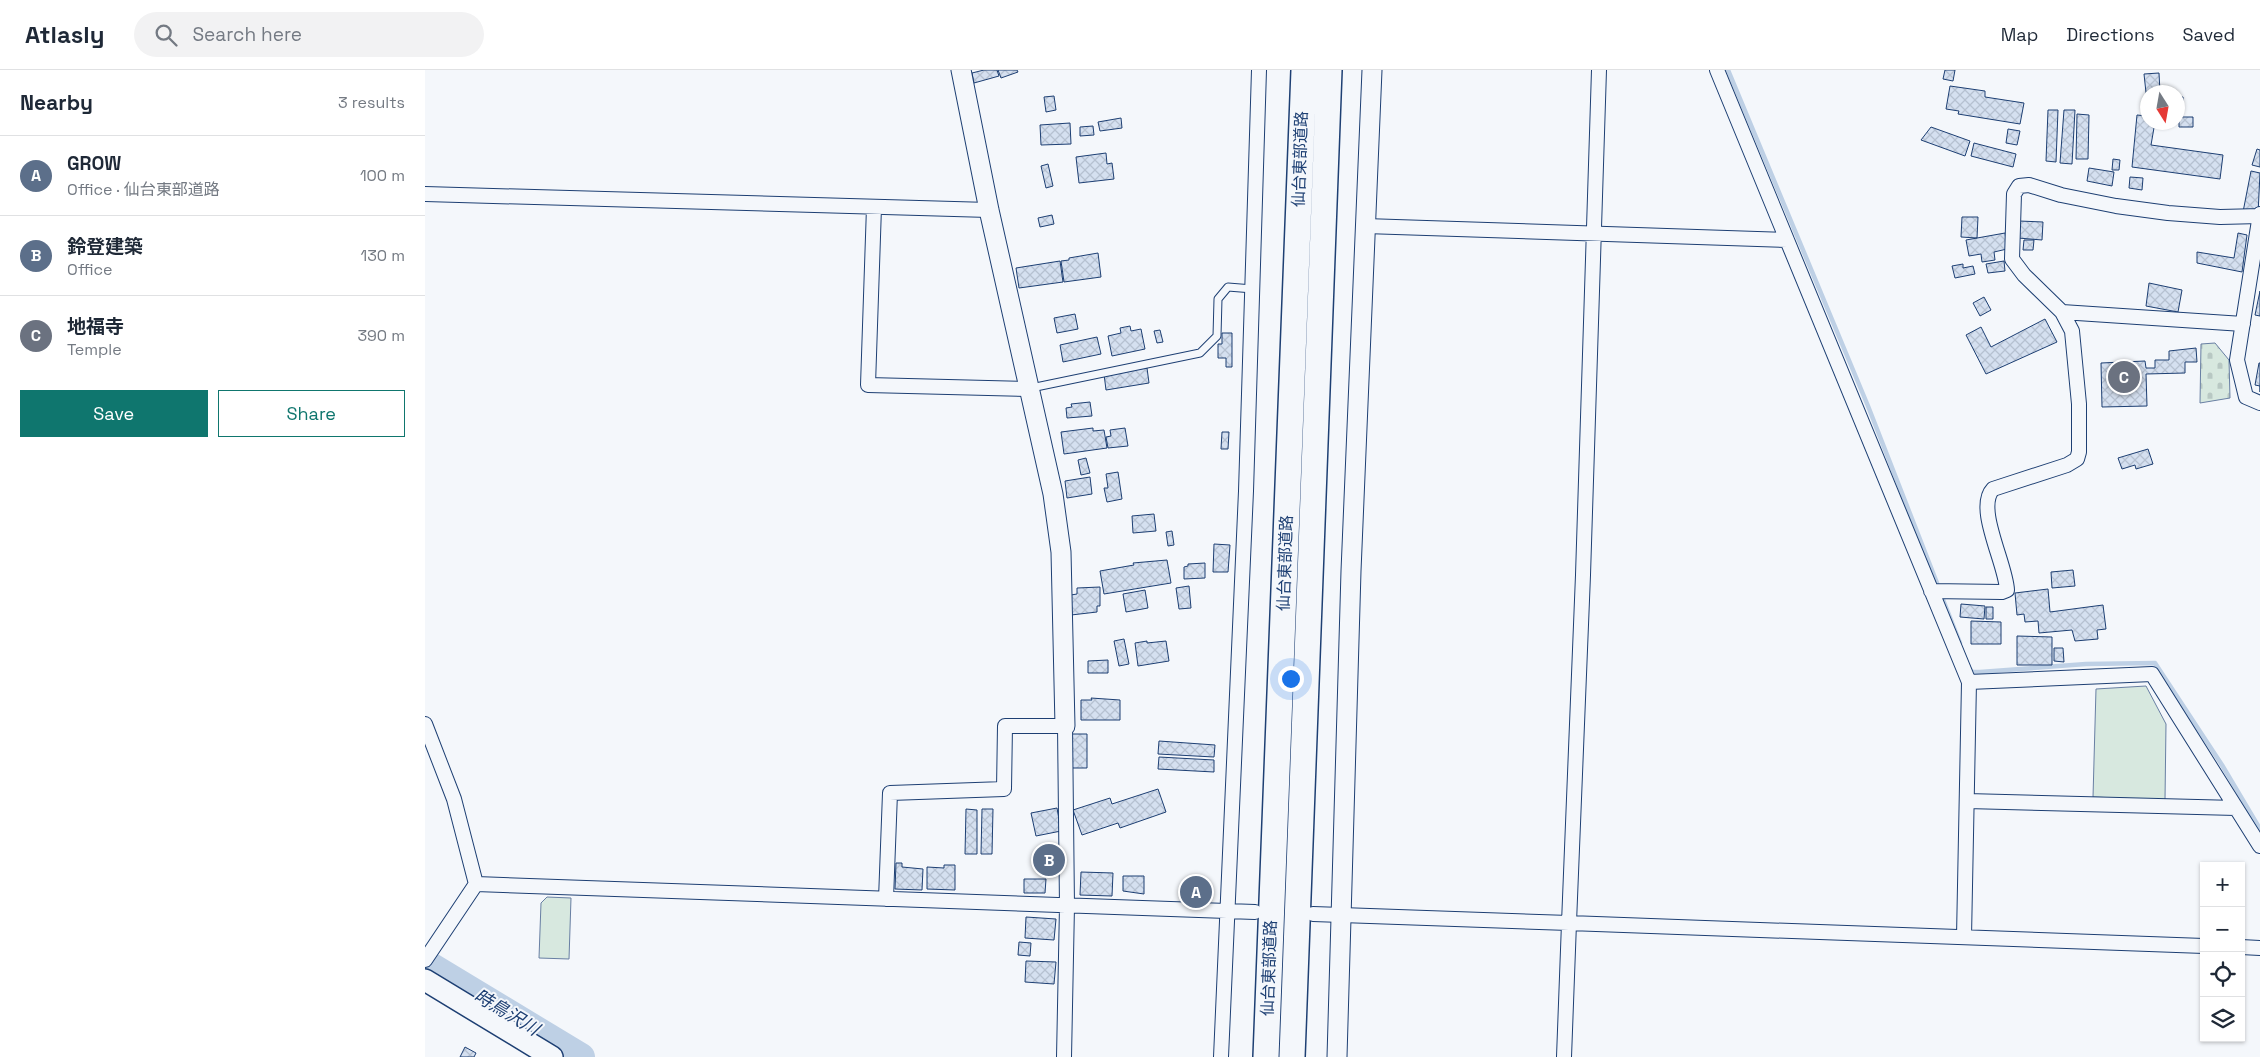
<!DOCTYPE html>
<html lang="en">
<head>
<meta charset="utf-8">
<style>
  :root { --surface:#fff; --page:#f2f2f3; --text:#1f2937; --muted:#747a83; --line:#e0e1e3; --accent:#0f766e }
  body { margin:0; font-family:"Space Grotesk","Noto Sans JP",sans-serif; background:var(--page); color:var(--text) }
  .controls { position:absolute; right:15px; bottom:15px; display:grid; overflow:hidden; border-radius:0px; box-shadow:0 1px 4px #0004 }
  .controls button { width:45px; height:45px; display:grid; place-items:center; padding:0; border:0; border-bottom:1px solid var(--line); background:var(--surface); color:var(--text); font:25px sans-serif }
  .compass { position:absolute; left:1715px; top:15px; width:45px; height:45px; border-radius:50%; background:var(--surface); box-shadow:0 1px 4px #0004; rotate:169deg }
  .you { position:absolute; left:865px; top:608px; width:18px; height:18px; margin:-12px; border:4px solid #fff; border-radius:50%; background:#1a73e8; box-shadow:0 0 0 8px #1a73e833 }
  .badge { display:grid; place-items:center; width:32px; height:32px; border-radius:50%; background:var(--accent); color:#fff; font-size:16px; font-weight:700 }
  .pin { position:absolute; translate:-50% -50%; border:2px solid #fff; box-shadow:0 1px 5px #0006 }
  .list { margin:0; padding:0; list-style:none }
  h2 { display:flex; justify-content:space-between; align-items:center; height:65px; margin:0; padding:0 20px; font-size:21px }
  h2 small { font-size:16px; font-weight:400; color:var(--muted) }
  .list li { display:grid; grid-template-columns:32px 1fr auto; gap:15px; align-items:center; box-sizing:border-box; height:80px; padding:0 20px; border-top:1px solid var(--line) }
  .list b { display:block; font-size:19px; white-space:nowrap }
  .list p { margin:0; font-size:16px; white-space:nowrap; color:var(--muted) }
  .list em { font-size:16px; font-style:normal; color:var(--muted) }
  .actions { display:flex; gap:10px; padding:15px 20px }
  .actions a { flex:1; padding:11px 0; border:1px solid var(--accent); border-radius:0px; text-align:center; font-size:18px; color:var(--accent) }
  .actions .main { background:var(--accent); color:#fff }
  .icon { flex:none; width:28px; height:28px; fill:none; stroke:currentColor; stroke-width:2; stroke-linecap:round; stroke-linejoin:round }
  .map { position:relative; flex:none; width:1835px; height:987px; overflow:hidden }
  header { display:flex; align-items:center; gap:30px; box-sizing:border-box; height:70px; padding:0 25px; background:var(--surface); border-bottom:1px solid var(--line) }
  header strong { font-size:24px }
  nav { display:flex; gap:28px; margin-inline-start:auto; font-size:18px }
  .search { width:350px; height:45px; background:var(--page); display:flex; align-items:center; gap:12px; box-sizing:border-box; padding:0 18px; border-radius:28px; color:var(--muted); font-size:19px }
  main { display:flex }
  aside { flex:1; background:var(--surface) }
  .map>svg:first-child { display:block }
  .grass { fill:#d7e8df; stroke:#687fa3 }
  .cemetery { fill:url(#cemetery-stones); stroke:#687fa3 }
  .lines { fill:none; stroke-linecap:round; stroke-linejoin:round }
  .stream { stroke:#bed0e5; stroke-width:4.5 }
  .river { stroke:#bed0e5; stroke-width:28 }
  .building { fill:url(#building-cross-hatch); stroke:#1d3f73 }
  .lane-casing { stroke:#1d3f73; stroke-width:9 }
  .street-casing { stroke:#1d3f73; stroke-width:16 }
  .secondary-casing { stroke:#1d3f73; stroke-width:21 }
  .primary-casing { stroke:#1d3f73; stroke-width:24 }
  .highway-casing { stroke:#1d3f73; stroke-width:28 }
  .lane { stroke:#f4f7fb; stroke-width:7 }
  .street { stroke:#f4f7fb; stroke-width:14 }
  .secondary { stroke:#f4f7fb; stroke-width:19 }
  .primary { stroke:#f4f7fb; stroke-width:21 }
  .highway { stroke:#f4f7fb; stroke-width:25 }
  .labels { text-anchor:middle; dominant-baseline:central; stroke-width:4; stroke-linejoin:round; paint-order:stroke }
  .street-label { font-size:16px; fill:#1d3f73; stroke:#f4f7fb }
  .water-label { font-size:18px; font-style:italic; fill:#1d3f73; stroke:#f4f7fb }
</style>
</head>
<body>
<header>
<strong>Atlasly</strong>
<div class="search"><svg class="icon" aria-label="search" viewBox="0 0 24 24"><circle cx="10" cy="10" r="6"/><path d="M15 15l6 6"/></svg>Search here</div>
<nav><a>Map</a><a>Directions</a><a>Saved</a></nav>
</header>
<main>
<aside>
<h2>Nearby<small>3 results</small></h2>
<ul class="list">
<li><span class="badge" style="background:#5c6f8a">A</span><div><b>GROW</b><p>Office · 仙台東部道路</p></div><em>100 m</em></li>
<li><span class="badge" style="background:#5c6f8a">B</span><div><b>鈴登建築</b><p>Office</p></div><em>130 m</em></li>
<li><span class="badge" style="background:#6b7280">C</span><div><b>地福寺</b><p>Temple</p></div><em>390 m</em></li>
</ul>
<div class="actions"><a class="main">Save</a><a>Share</a></div>
</aside>
<div class="map">
<svg width="1835" height="987" viewBox="0 0 1835 987">
  <defs>
    <pattern id="cemetery-stones" width="16" height="16" patternUnits="userSpaceOnUse" patternTransform="scale(1.25)"><rect width="16" height="16" fill="#d7e8df"/><path d="M2 7V4a2 2 0 0 1 4 0v3zM10 15v-3a2 2 0 0 1 4 0v3z" fill="#b8c8c3"/></pattern>
    <pattern id="building-cross-hatch" width="8" height="8" patternUnits="userSpaceOnUse" patternTransform="scale(1.25)"><rect width="8" height="8" fill="#d5e0f0"/><path d="M0 0l8 8M0 8l8-8" fill="none" stroke="#b6c1d1"/></pattern>
  </defs>
  <rect width="100%" height="100%" fill="#f4f7fb"/>
  <path class="grass" d="M1721 616 1741 654 1740 730 1668 727 1671 619Z
    M122 827 146 828 144 889 114 888 116 833Z"/>
  <path class="cemetery" d="M1790 273 1804 290 1805 328 1775 333 1776 274Z"/>
  <g class="lines">
    <path class="stream" d="M1303 0 1443 336 1512 513
      M1517 527 1535 573
      M1545 599 1547 602H1555L1661 594 1730 593 1797 695 1835 759"/>
    <path class="river" d="M7 897 156 987"/>
  </g>
  <path class="building" d="M559 0H572L574 6 549 13 547 3Z
    M573 0H592L593 2 576 8Z
    M1520 0H1530L1528 11 1518 9Z
    M1734 3 1735 22H1722V32L1719 4Z
    M1525 16 1560 21V27L1599 33 1595 54 1533 44 1534 41 1521 39Z
    M629 26 631 40 621 42 619 27Z
    M1752 27H1758V43L1752 44Z
    M1623 40H1633L1631 92 1621 91Z
    M1639 40H1650L1647 94 1635 93Z
    M1652 44 1664 45 1663 89H1651Z
    M1712 45 1722 46V52H1730L1726 75 1798 85 1795 109 1707 97Z
    M1754 47H1768V57H1754Z
    M696 48 697 58 675 61 673 52Z
    M645 53 646 74 616 75 615 55Z
    M668 56 669 65 655 66V57Z
    M1506 57 1545 71 1540 86 1496 70Z
    M1583 59 1595 61 1592 75 1581 73Z
    M1549 73 1591 84 1588 97 1546 86Z
    M1832 79 1835 80V97L1827 95Z
    M681 83 682 94 687 93 689 109 654 113 651 87Z
    M1688 89 1695 90 1694 100H1687Z
    M623 94 628 116 621 118 616 96Z
    M1664 98 1689 102 1687 116 1662 111Z
    M1826 101 1835 103 1833 144 1818 142Z
    M1705 107 1718 108 1717 120 1704 118Z
    M627 145 629 154 615 157 613 148Z
    M1537 147H1553L1552 168 1536 167Z
    M1594 151 1618 152 1617 170 1593 168Z
    M1580 163 1582 179 1569 182 1570 190 1557 192 1556 184 1544 186 1541 170Z
    M1813 163 1822 165 1817 202 1772 193V182L1809 188Z
    M1599 170H1609L1608 180H1598Z
    M673 183 676 207 639 212 636 191 644 190V188Z
    M635 191 638 212 594 218 591 198Z
    M1579 191 1580 201 1563 203 1561 194Z
    M1538 194V198L1548 196 1550 204 1530 208 1527 196Z
    M1724 213 1757 220 1753 242 1721 236Z
    M1835 221V246L1830 245Z
    M1559 227 1566 240 1555 246 1548 233Z
    M650 244 653 259 632 263 629 248Z
    M1620 249 1632 272 1561 304 1541 265 1556 257 1566 277Z
    M705 256 706 261 716 259 720 279 687 286 683 266 696 263 695 258Z
    M735 260 738 272 732 273 729 261Z
    M797 263H807V297H801V288H793V274H797Z
    M672 267 676 284 638 292 635 275Z
    M1771 278 1772 292H1760V303L1721 304 1722 336 1677 337 1676 293 1720 291 1721 298H1730V290H1744V281Z
    M1834 293H1835V322V316L1830 315Z
    M722 298 724 313 681 320 679 304Z
    M665 332 667 346 642 348 641 338 647 337 646 334Z
    M668 358V361L679 360 682 378 639 384 636 362Z
    M700 358 703 376 683 378 681 367 686 366 685 360Z
    M797 362H804L803 379H796Z
    M1723 379 1728 394 1711 399 1710 395 1697 399 1693 388Z
    M661 388 665 403 656 405 653 390Z
    M693 402 697 429 682 432 679 418H683L681 404Z
    M665 407 667 424 642 428 640 411Z
    M729 444 731 461 708 463 707 446Z
    M747 461 749 475 743 476 741 462Z
    M789 474 805 475 803 502H788Z
    M742 490 746 513 679 524 675 501 709 495 708 493Z
    M780 493V508L759 509V497L763 496V494Z
    M1648 500 1650 516 1627 518 1626 502Z
    M764 516 766 538 754 539 751 518Z
    M675 517V536H672V542L646 545V525L652 524V518Z
    M1623 519 1625 542 1678 535 1681 559 1672 560 1673 569 1650 571 1647 560 1614 563 1613 551 1600 552 1599 544 1592 545 1590 523Z
    M720 520 723 538 701 542 698 524Z
    M1536 534 1560 536 1559 549 1535 547Z
    M1561 537H1568V549H1561Z
    M1546 551 1576 552V574H1546Z
    M1592 566 1627 567V595H1592Z
    M699 569 704 594 694 596 689 571Z
    M722 571V573L741 571 744 591 713 596 710 573Z
    M1629 578H1638L1639 592 1629 591Z
    M683 590V603H663V591Z
    M666 628 695 630V650H656V630H667Z
    M647 664H662V698H646Z
    M734 671 790 675 789 687 733 684Z
    M734 687 789 690V702L733 699Z
    M733 719 741 742 695 758 693 753 657 765 648 740 685 728 687 734Z
    M632 738 636 761 611 766 606 743Z
    M541 739 552 740V784H540Z
    M557 739H568L567 784H556Z
    M615 783H633V799L615 798Z
    M471 793H477V797L498 799 497 820 470 819Z
    M519 795H530V820L502 819V797L519 798Z
    M656 802 688 803 687 826 655 825Z
    M698 806H719V824L698 821Z
    M599 809H621L620 823H599Z
    M757 816 783 817V831H757Z
    M601 847 631 849 629 870 600 868Z
    M594 872 606 873 605 886 593 885Z
    M601 891 631 892 629 914 600 912Z
    M40 977 51 983 49 987H35Z"/>
  <g class="lines">
    <defs>
      <path id="lane" d="M606 318 775 283 792 266 793 229 803 217 828 219"/>
      <path id="street" d="M1174 0 1158 505 1144 853 1779 876
        M1292 0 1544 612 1539 867
        M0 124 564 140
        M449 137 443 315 604 319
        M1835 144 1812 290 1821 327 1835 333
        M940 156 1362 170
        M1818 254 1637 242 1599 205 1587 189 1589 124 1594 116 1604 115 1636 125 1691 136 1743 143 1795 147 1835 146
        M1506 521 1577 522 1582 520C1581 494 1550 438 1568 419L1642 395 1652 389 1654 382V334L1647 261 1637 242
        M1544 612 1727 604 1835 776
        M0 654 29 729 51 814
        M1542 731 1811 738
        M461 829 465 723 579 719 580 656H640L642 836 639 987
        M888 844 1144 853 1139 987
        M1816 877 1835 878
        M0 890 51 814 830 842
        M796 987 821 421 834 0"/>
      <path id="secondary" d="M536 0 564 140 628 424 636 482 640 656
        M912 987 926 501 947 0"/>
      <path id="primary" d="M0 910 127 987"/>
      <path id="highway" d="M841 987 879 0
        M867 987 904 0"/>
    </defs>
    <use href="#lane" class="lane-casing"/>
    <use href="#street" class="street-casing"/>
    <use href="#secondary" class="secondary-casing"/>
    <use href="#primary" class="primary-casing"/>
    <use href="#highway" class="highway-casing"/>
    <use href="#lane" class="lane"/>
    <use href="#street" class="street"/>
    <use href="#secondary" class="secondary"/>
    <use href="#primary" class="primary"/>
    <use href="#highway" class="highway"/>
  </g>
  <g class="labels">
    <g class="street-label">
      <text transform="translate(875 89) rotate(-88)">仙台東部道路</text>
      <text transform="translate(860 493) rotate(-88)">仙台東部道路</text>
      <text transform="translate(844 898) rotate(-88)">仙台東部道路</text>
    </g>
    <g class="water-label">
      <text transform="translate(82 942) rotate(31)">時鳥沢川</text>
    </g>
  </g>
</svg>
<div class="controls">
<button>+</button>
<button>−</button>
<button><svg class="icon" aria-label="locate" viewBox="0 0 24 24"><circle cx="12" cy="12" r="6"/><path d="M12 2v4M12 18v4M2 12h4M18 12h4"/></svg></button>
<button><svg class="icon" aria-label="layers" viewBox="0 0 24 24"><path d="M12 4l9 5-9 5-9-5zM3 14l9 5 9-5"/></svg></button>
</div>
<svg class="compass" viewBox="-18 -18 36 36"><path d="M0-13l5 13h-10z" fill="#e53935"/><path d="M0 13l5-13h-10z" fill="#747a83"/></svg>
<div class="you"></div>
<div class="pin badge" style="left:771px;top:822px;background:#5c6f8a">A</div>
<div class="pin badge" style="left:624px;top:790px;background:#5c6f8a">B</div>
<div class="pin badge" style="left:1699px;top:307px;background:#6b7280">C</div>
</div>
</main>
</body>
</html>
